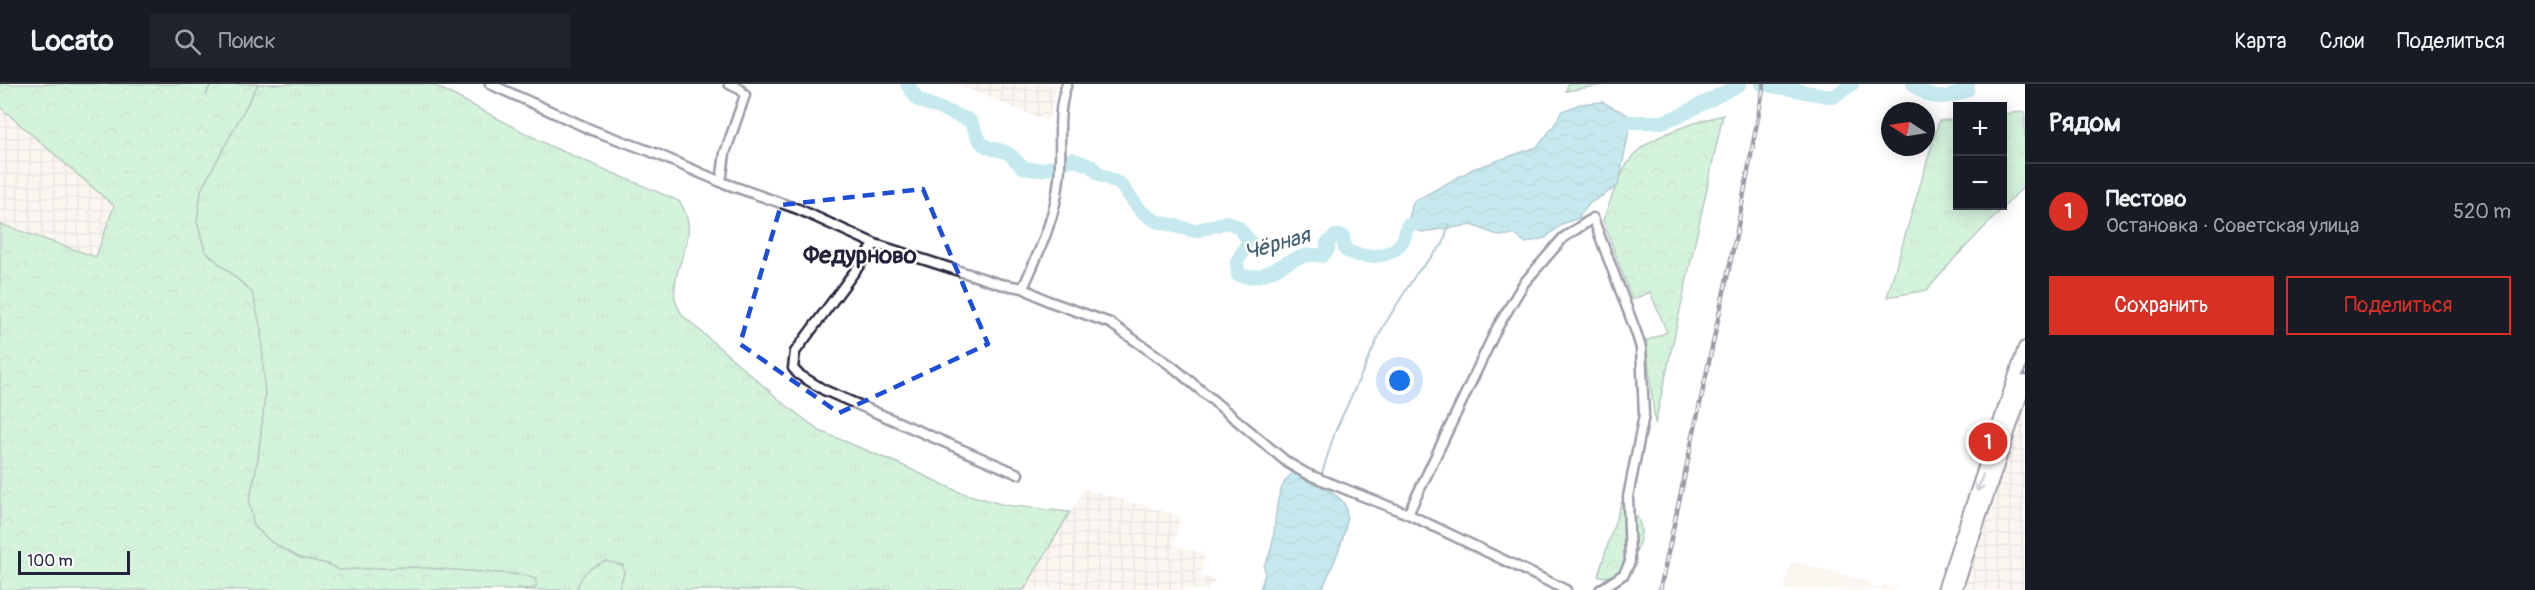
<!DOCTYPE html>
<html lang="ru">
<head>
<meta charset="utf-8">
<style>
  :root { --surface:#171b24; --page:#20242c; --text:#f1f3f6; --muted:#9ea1a6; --line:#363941; --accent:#d93025 }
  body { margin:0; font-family:Pangolin,sans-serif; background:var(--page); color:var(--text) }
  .controls { position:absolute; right:18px; top:18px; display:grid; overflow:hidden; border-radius:0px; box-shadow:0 3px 15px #0003 }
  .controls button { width:54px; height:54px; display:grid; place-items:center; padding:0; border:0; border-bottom:2px solid var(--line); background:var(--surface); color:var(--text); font:30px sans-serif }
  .compass { position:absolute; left:1881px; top:18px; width:54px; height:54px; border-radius:50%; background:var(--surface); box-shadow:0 3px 15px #0003; rotate:282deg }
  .scale { position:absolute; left:18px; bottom:15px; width:112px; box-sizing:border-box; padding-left:6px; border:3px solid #22223b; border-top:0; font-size:16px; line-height:21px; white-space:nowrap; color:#22223b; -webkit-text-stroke:4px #fff; paint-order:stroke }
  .you { position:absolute; left:1400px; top:297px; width:21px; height:21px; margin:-15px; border:4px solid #fff; border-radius:50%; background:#1a73e8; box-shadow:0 0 0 9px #1a73e833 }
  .badge { display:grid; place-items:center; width:39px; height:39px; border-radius:50%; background:var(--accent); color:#fff; font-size:20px; font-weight:700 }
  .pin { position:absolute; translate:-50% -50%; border:3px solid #fff; box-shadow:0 2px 6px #0006 }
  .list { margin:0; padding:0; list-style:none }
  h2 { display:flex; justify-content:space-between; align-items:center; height:78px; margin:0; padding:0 24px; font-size:26px }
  h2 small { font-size:20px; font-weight:400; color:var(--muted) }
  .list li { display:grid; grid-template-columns:39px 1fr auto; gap:18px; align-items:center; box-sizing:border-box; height:96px; padding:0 24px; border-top:2px solid var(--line) }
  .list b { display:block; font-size:22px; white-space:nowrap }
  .list p { margin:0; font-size:20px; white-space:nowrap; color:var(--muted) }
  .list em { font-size:20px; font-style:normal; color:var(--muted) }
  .actions { display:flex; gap:12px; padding:18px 24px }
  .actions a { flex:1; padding:14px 0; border:2px solid var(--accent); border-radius:0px; text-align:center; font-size:21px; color:var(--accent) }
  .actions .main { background:var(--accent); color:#fff }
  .icon { flex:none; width:33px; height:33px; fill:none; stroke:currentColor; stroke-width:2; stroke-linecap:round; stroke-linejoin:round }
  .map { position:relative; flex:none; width:2025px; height:506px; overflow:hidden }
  header { display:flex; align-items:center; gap:36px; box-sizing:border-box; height:84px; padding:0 30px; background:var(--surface); border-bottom:2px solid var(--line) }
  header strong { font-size:28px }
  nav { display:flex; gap:33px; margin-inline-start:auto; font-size:21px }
  .search { width:420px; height:54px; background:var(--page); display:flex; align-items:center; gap:15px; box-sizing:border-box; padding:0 21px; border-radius:0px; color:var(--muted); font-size:22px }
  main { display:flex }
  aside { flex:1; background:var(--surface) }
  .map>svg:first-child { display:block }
  .built { fill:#f8ebe0 }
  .industrial { fill:url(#industrial-grid) }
  .grass { fill:url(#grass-tufts); stroke:#628476; stroke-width:1.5 }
  .forest { fill:url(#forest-crowns); stroke:#628476; stroke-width:1.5 }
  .water { fill:url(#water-waves); stroke:#59899a; stroke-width:1.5 }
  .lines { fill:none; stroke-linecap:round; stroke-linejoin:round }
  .stream { stroke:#59899a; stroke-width:2 }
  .river { stroke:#7eceda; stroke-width:14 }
  .street-casing { stroke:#22223b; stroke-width:13 }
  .secondary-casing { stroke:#22223b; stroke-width:16 }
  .street { stroke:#fff; stroke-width:8 }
  .secondary { stroke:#fff; stroke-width:12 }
  .rail-casing { stroke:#22223b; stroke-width:4.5 }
  .rail { stroke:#fff; stroke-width:2; stroke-dasharray:7; stroke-linecap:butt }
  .oneway { stroke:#9c9ca7 }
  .marked { fill:none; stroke:#1d4ed8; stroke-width:4.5; stroke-dasharray:12 8; stroke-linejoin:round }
  .labels { text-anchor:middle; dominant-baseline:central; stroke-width:5; stroke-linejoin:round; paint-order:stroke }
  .water-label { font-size:22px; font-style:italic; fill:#425e73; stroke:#fff }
  .quarter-label { font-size:24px; font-weight:bold; fill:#22223b; stroke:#fff }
</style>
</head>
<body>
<header>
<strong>Locato</strong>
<div class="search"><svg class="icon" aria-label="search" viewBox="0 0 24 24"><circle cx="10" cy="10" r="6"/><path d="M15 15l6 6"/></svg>Поиск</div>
<nav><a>Карта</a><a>Слои</a><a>Поделиться</a></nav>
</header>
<main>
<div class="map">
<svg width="2025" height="506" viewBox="0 0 2025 506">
  <defs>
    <pattern id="industrial-grid" width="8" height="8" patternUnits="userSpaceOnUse" patternTransform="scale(1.5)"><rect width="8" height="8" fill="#f8ebe0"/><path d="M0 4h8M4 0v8" fill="none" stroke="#d4c9c1"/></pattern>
    <pattern id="grass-tufts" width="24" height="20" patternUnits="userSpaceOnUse" patternTransform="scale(1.5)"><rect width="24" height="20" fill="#a1e5b0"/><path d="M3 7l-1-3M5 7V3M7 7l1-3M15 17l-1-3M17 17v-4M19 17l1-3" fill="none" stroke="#8ac498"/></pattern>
    <pattern id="forest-crowns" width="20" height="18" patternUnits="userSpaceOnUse" patternTransform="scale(1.5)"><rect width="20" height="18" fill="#a1e5b0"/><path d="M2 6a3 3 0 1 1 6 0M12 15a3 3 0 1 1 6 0" fill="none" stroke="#8ac498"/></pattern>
    <pattern id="water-waves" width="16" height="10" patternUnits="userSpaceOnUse" patternTransform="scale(1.5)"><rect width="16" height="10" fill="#7eceda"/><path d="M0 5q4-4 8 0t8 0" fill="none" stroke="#6db1bc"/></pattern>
  </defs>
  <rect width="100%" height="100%" fill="#fff"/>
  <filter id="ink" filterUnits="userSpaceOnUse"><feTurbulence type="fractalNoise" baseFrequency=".0167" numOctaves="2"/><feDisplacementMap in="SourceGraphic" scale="12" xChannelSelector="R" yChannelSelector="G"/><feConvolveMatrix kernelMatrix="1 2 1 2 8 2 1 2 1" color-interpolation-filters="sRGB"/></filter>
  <g filter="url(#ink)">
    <path class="built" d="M1791 477 1871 498V503L1882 505 1883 501 1903 506H1784Z"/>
    <path class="industrial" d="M957 0H1058L1048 38Z
      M0 23 114 122 96 173 0 140Z
      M2025 316V506H1962Z
      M1084 405 1181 432 1174 462 1205 469 1201 492 1216 495 1208 506H1024Z"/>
    <path class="grass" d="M258 0H432L550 62 679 117C704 153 671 176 675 214 675 219 680 226 682 231L782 318 820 347 904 382 959 408 1004 421 1070 428 1024 506H618L624 489 577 502 579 506H516V504L531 505 524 491 410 483 339 486 328 480 300 474 271 458 254 442 249 419 258 374 265 312 252 208 205 167 197 138 201 106Z
      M2025 28V101L1953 176 1927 206 1887 213 1939 37 1957 35 1958 122H2002L2003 30Z"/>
    <path class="forest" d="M0 0H258L201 106 197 138 205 167 252 208 261 245 265 312 258 374 249 419 254 442 271 458 300 474 328 480 339 486 410 483 524 491 536 495V503L531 505 517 504 516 506H0V140L96 173 114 122 0 23Z
      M1568 0H1609L1566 7Z
      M1723 31 1655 340 1646 257 1667 248 1650 208 1632 216 1603 136C1611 117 1617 94 1629 77 1645 52 1696 38 1723 31Z
      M1621 419 1631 432H1637C1639 437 1642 444 1641 450 1638 472 1622 497 1598 492Z
      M606 477 623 481 624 489 618 506H579L577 503C584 487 590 483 606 477Z"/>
    <path class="water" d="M1602 18 1628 31 1630 42 1618 102 1590 119 1578 134 1562 140 1545 154 1526 159 1514 150 1500 152 1472 141 1422 148 1407 142 1413 118 1473 85 1537 63 1553 43 1562 27 1580 20Z
      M1294 388C1309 397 1330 404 1342 417 1358 433 1329 488 1322 506H1260L1265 489 1264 481C1282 456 1267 406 1294 388Z"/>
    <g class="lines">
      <path class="stream" d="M206 11 211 0
        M1322 389 1335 348 1383 243 1416 190 1443 160 1449 140"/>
      <path class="river" d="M907 0 918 16 969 36C975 43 976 54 983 60 990 67 1001 64 1009 70 1014 73 1017 80 1023 83 1039 90 1058 82 1072 75L1091 82 1099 90 1120 100 1141 127 1156 137 1195 147 1227 138 1238 143 1249 156 1237 178 1238 191C1271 201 1288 165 1322 172L1328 165 1327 159 1335 152H1343L1345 166C1362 175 1392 176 1403 156 1405 152 1406 146 1407 142L1425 136
        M1762 0 1833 13 1852 0
        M1913 0C1931 17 1944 16 1967 6L1968 0
        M1612 46 1629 38H1662L1681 31 1740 0"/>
      <defs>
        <path id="street" d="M490 0 592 46 652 68 721 98 798 125 875 160 1000 200 1023 204 1048 217 1110 239 1173 283 1288 379 1307 390 1408 430 1566 506
          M721 98 725 69 745 11 740 5 729 0
          M875 160 795 268 793 284 798 290 824 306 1018 390
          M1023 204C1039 168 1055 135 1059 95 1063 63 1055 31 1067 0
          M1408 430 1497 244 1524 199 1563 154 1593 134 1636 248 1641 264 1644 331 1628 413 1630 478 1624 490 1600 506"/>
        <path id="secondary" d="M1944 506 2025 264
          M1955 506 2025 298"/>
      </defs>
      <use href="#street" class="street-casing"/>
      <use href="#secondary" class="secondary-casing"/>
      <use href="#street" class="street"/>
      <use href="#secondary" class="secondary"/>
      <defs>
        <path id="rail" d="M1660 506 1737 147 1764 0"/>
      </defs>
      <use href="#rail" class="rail-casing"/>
      <use href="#rail" class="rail"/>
    </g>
    <defs><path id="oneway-shaft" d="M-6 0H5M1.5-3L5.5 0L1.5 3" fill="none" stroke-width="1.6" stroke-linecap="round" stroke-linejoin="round" transform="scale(1.5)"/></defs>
    <use class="oneway" href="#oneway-shaft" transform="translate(1980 399) rotate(109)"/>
  </g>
  <path d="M0 0H2025V506H0ZM923 105 988 260 839 329 740 260 781 121Z" fill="#fff" fill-opacity=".55" fill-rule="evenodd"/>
  <path class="marked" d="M923 105 988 260 839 329 740 260 781 121Z"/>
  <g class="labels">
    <g class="water-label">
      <text transform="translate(1277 160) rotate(-16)">Чёрная</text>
    </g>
    <g class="quarter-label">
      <text x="860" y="171">Федурново</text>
    </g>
  </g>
</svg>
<div class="controls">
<button>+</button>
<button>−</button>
</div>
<svg class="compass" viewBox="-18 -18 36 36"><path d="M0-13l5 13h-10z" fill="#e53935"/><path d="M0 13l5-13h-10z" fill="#9ea1a6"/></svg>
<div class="scale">100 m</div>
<div class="you"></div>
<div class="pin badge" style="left:1988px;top:358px">1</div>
</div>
<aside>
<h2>Рядом<small></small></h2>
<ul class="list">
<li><span class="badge">1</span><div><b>Пестово</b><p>Остановка · Советская улица</p></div><em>520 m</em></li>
</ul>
<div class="actions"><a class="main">Сохранить</a><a>Поделиться</a></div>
</aside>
</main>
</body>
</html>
